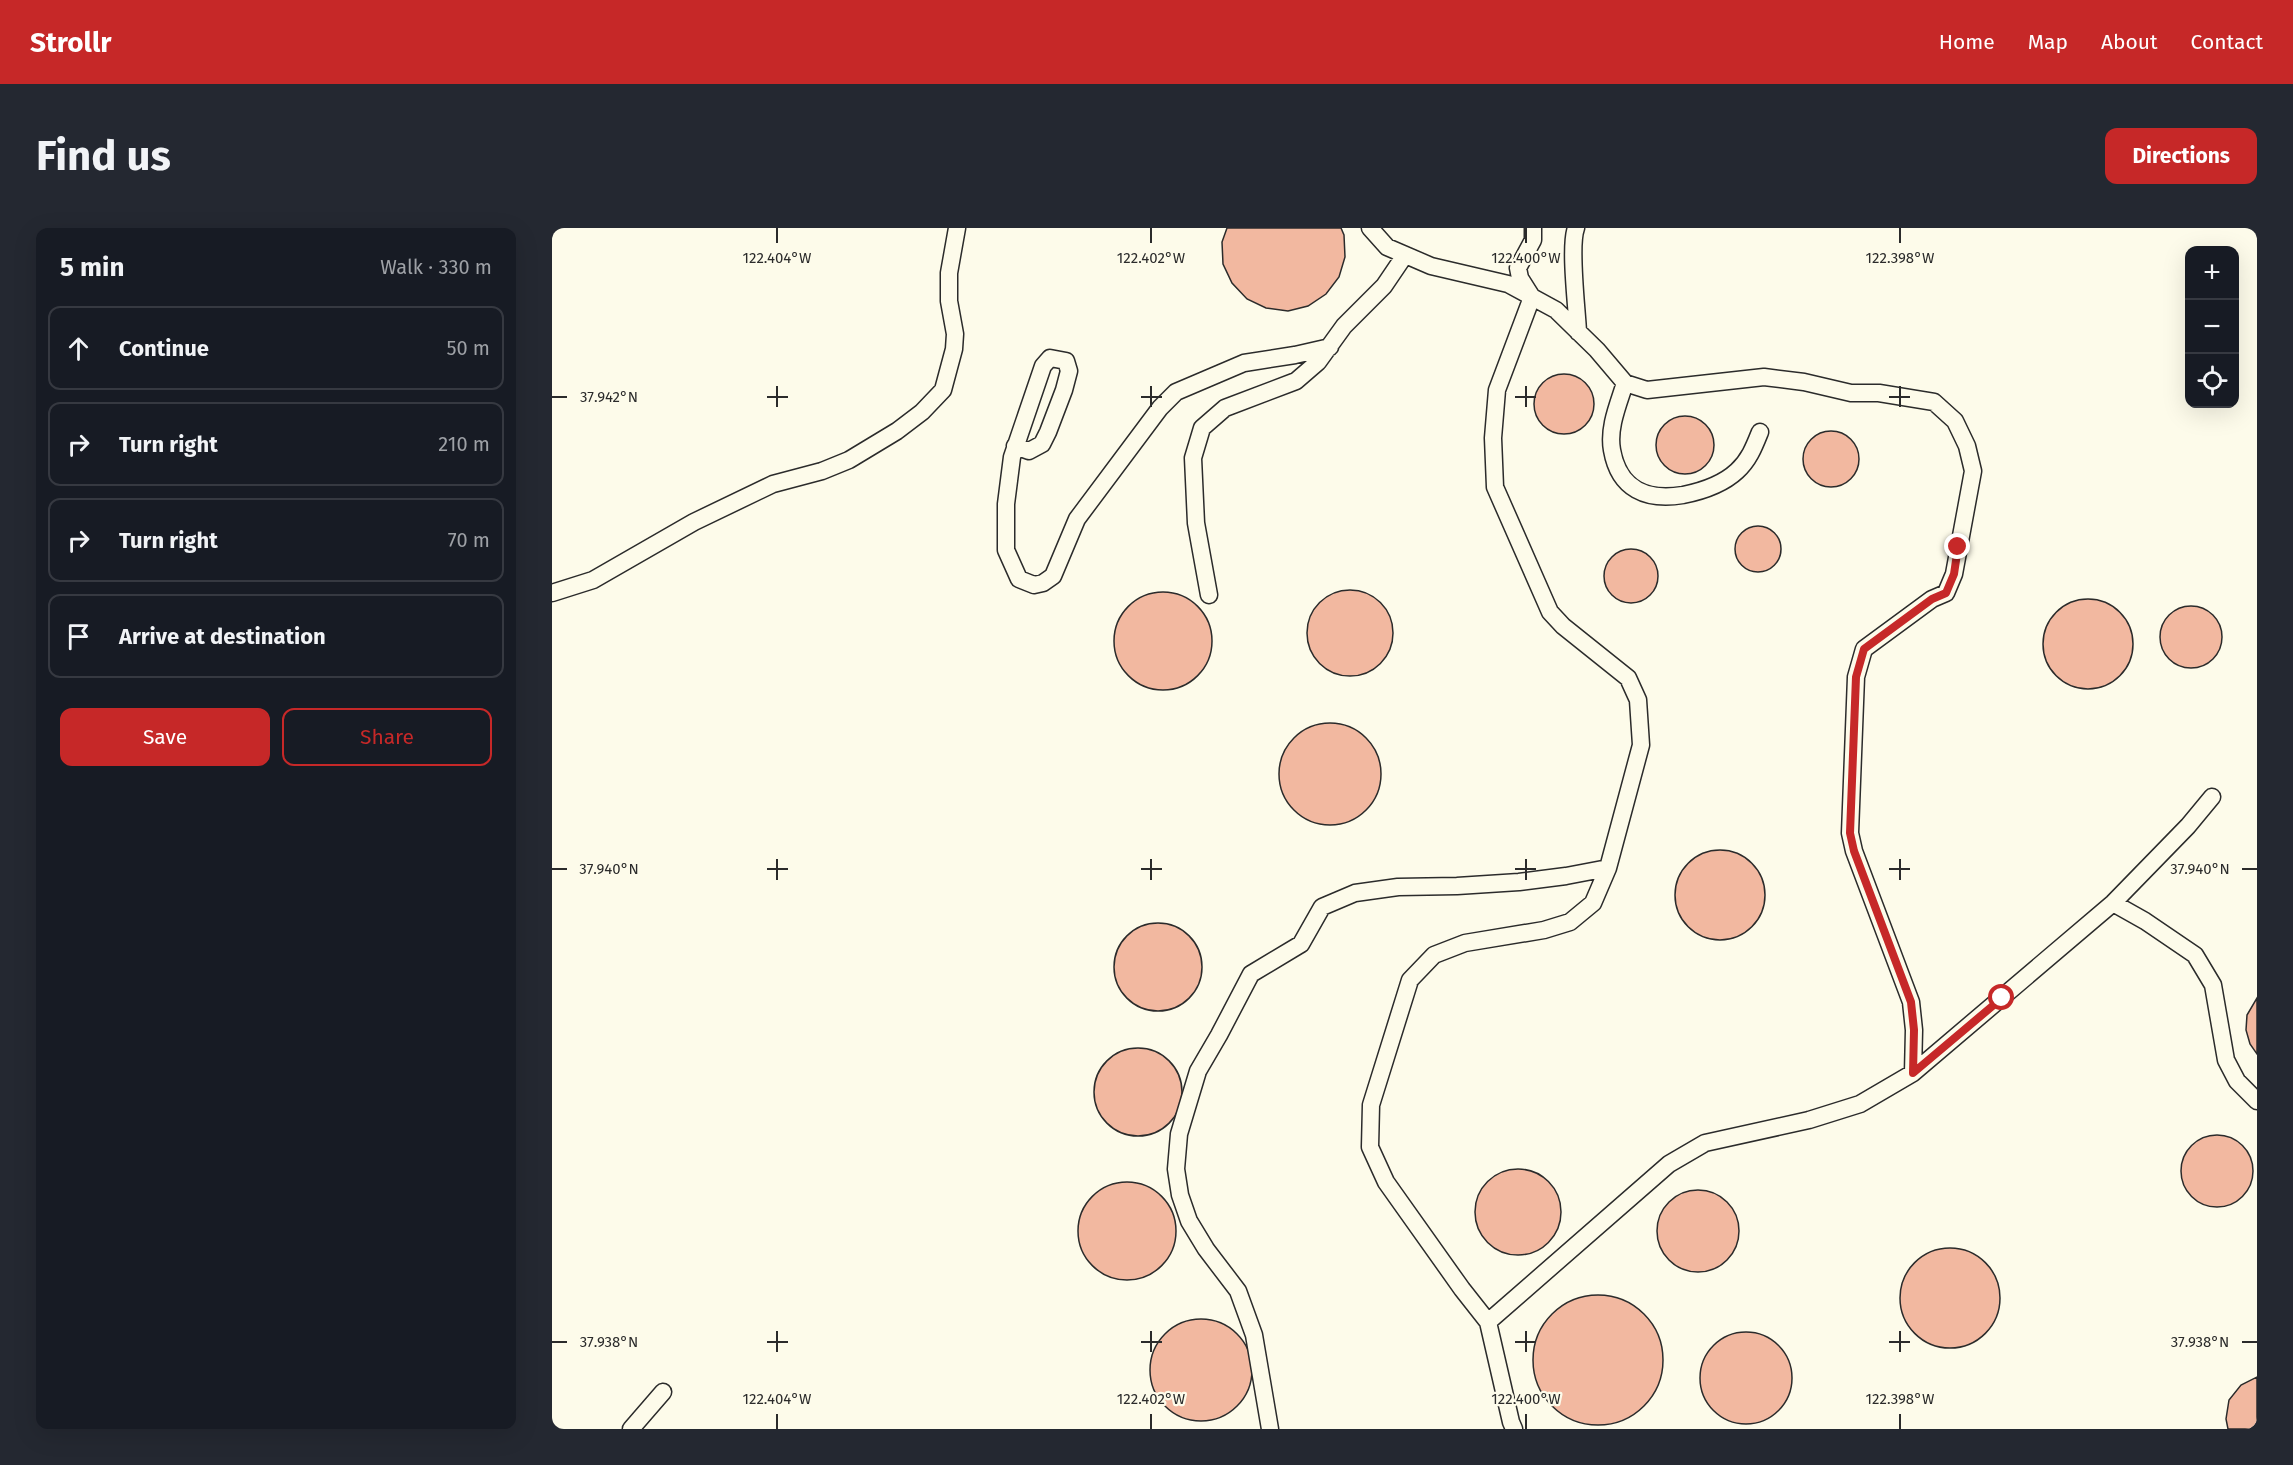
<!DOCTYPE html>
<html lang="en">
<head>
<meta charset="utf-8">
<style>
  :root { --surface:#171b24; --page:#242831; --text:#f1f3f6; --muted:#9ea1a6; --line:#363941; --accent:#c62828 }
  body { margin:0; font-family:"Fira Sans",sans-serif; background:var(--page); color:var(--text) }
  .controls { position:absolute; right:18px; top:18px; display:grid; overflow:hidden; border-radius:12px; box-shadow:0 6px 24px #0002 }
  .controls button { width:54px; height:54px; display:grid; place-items:center; padding:0; border:0; border-bottom:2px solid var(--line); background:var(--surface); color:var(--text); font:30px sans-serif }
  .stop { position:absolute; width:18px; height:18px; margin:-14px; border:4px solid #c62828; border-radius:50%; background:#fff }
  .stop.end { background:#c62828; border-color:#fff; box-shadow:0 2px 6px #0008 }
  .list { margin:0; padding:0; list-style:none }
  h2 { display:flex; justify-content:space-between; align-items:center; height:78px; margin:0; padding:0 24px; font-size:26px }
  h2 small { font-size:20px; font-weight:400; color:var(--muted) }
  .list li { display:grid; grid-template-columns:39px 1fr auto; gap:18px; align-items:center; box-sizing:border-box; height:84px; margin:0 12px 12px; padding:0 12px; border:2px solid var(--line); border-radius:12px }
  .list b { display:block; font-size:22px; white-space:nowrap }
  .list em { font-size:20px; font-style:normal; color:var(--muted) }
  .actions { display:flex; gap:12px; padding:18px 24px }
  .actions a { flex:1; padding:14px 0; border:2px solid var(--accent); border-radius:12px; text-align:center; font-size:21px; color:var(--accent) }
  .actions .main { background:var(--accent); color:#fff }
  .icon { flex:none; width:33px; height:33px; fill:none; stroke:currentColor; stroke-width:2; stroke-linecap:round; stroke-linejoin:round }
  .map { position:relative; flex:none; width:1705px; height:1201px; overflow:hidden; border-radius:12px }
  header { display:flex; align-items:center; gap:36px; box-sizing:border-box; height:84px; padding:0 30px; background:var(--accent); color:#fff }
  header strong { font-size:28px }
  nav { display:flex; gap:33px; margin-inline-start:auto; font-size:21px }
  .intro { display:flex; align-items:center; justify-content:space-between; box-sizing:border-box; height:144px; padding:0 36px }
  h1 { margin:0; font-size:42px }
  .button { padding:15px 27px; border-radius:12px; background:var(--accent); color:#fff; font-size:21px; font-weight:700 }
  main { display:flex; gap:36px; padding:0 36px }
  aside { flex:1; background:var(--surface); border-radius:12px; box-shadow:0 6px 24px #0002 }
  .map>svg:first-child { display:block }
  .building { fill:#f2b8a0; stroke:#2b2b2b; stroke-width:1.5 }
  .lines { fill:none; stroke-linecap:round; stroke-linejoin:round }
  .minor-casing { stroke:#2b2b2b; stroke-width:19 }
  .minor { stroke:#fdfbea; stroke-width:16 }
  .route { stroke:#c62828; stroke-width:8 }
  .ticks { fill:none; stroke:#2b2b2b; stroke-width:2 }
  .ticks-label { font-size:15px; text-anchor:middle; fill:#2b2b2b; stroke:#fdfbea; stroke-width:4.5; stroke-linejoin:round; paint-order:stroke }
</style>
</head>
<body>
<header>
<strong>Strollr</strong>
<nav><a>Home</a><a>Map</a><a>About</a><a>Contact</a></nav>
</header>
<div class="intro"><h1>Find us</h1><a class="button">Directions</a></div>
<main>
<aside>
<h2>5 min<small>Walk · 330 m</small></h2>
<ul class="list">
<li><svg class="icon" aria-label="ahead" viewBox="0 0 24 24"><path d="M12 20V5M6 11l6-6 6 6"/></svg><div><b>Continue</b></div><em>50 m</em></li>
<li><svg class="icon" aria-label="right" viewBox="0 0 24 24"><path d="M7 20v-9h11M14 6l5 5-5 5"/></svg><div><b>Turn right</b></div><em>210 m</em></li>
<li><svg class="icon" aria-label="right" viewBox="0 0 24 24"><path d="M7 20v-9h11M14 6l5 5-5 5"/></svg><div><b>Turn right</b></div><em>70 m</em></li>
<li><svg class="icon" aria-label="arrive" viewBox="0 0 24 24"><path d="M6 21V4h12l-3 4 3 4H6"/></svg><div><b>Arrive at destination</b></div></li>
</ul>
<div class="actions"><a class="main">Save</a><a>Share</a></div>
</aside>
<div class="map">
<svg width="1705" height="1201" viewBox="0 0 1705 1201">
  <rect width="100%" height="100%" fill="#fdfbea"/>
  <path class="building" d="M675 0H789L792 7 793 29 787 49 774 66 756 78 736 83 714 80 695 71 680 55 671 36 670 14Z
    M982 176a30 30 0 1 1 60 0a30 30 0 1 1-60 0Z
    M1104 217a29 29 0 1 1 58 0a29 29 0 1 1-58 0Z
    M1251 231a28 28 0 1 1 56 0a28 28 0 1 1-56 0Z
    M1183 321a23 23 0 1 1 46 0a23 23 0 1 1-46 0Z
    M1052 348a27 27 0 1 1 54 0a27 27 0 1 1-54 0Z
    M755 405a43 43 0 1 1 86 0a43 43 0 1 1-86 0Z
    M562 413a49 49 0 1 1 98 0a49 49 0 1 1-98 0Z
    M1491 416a45 45 0 1 1 90 0a45 45 0 1 1-90 0Z
    M1608 409a31 31 0 1 1 62 0a31 31 0 1 1-62 0Z
    M727 546a51 51 0 1 1 102 0a51 51 0 1 1-102 0Z
    M1123 667a45 45 0 1 1 90 0a45 45 0 1 1-90 0Z
    M562 739a44 44 0 1 1 88 0a44 44 0 1 1-88 0Z
    M1705 770V826L1698 816 1694 802 1695 787Z
    M542 864a44 44 0 1 1 88 0a44 44 0 1 1-88 0Z
    M1629 943a36 36 0 1 1 72 0a36 36 0 1 1-72 0Z
    M923 984a43 43 0 1 1 86 0a43 43 0 1 1-86 0Z
    M526 1003a49 49 0 1 1 98 0a49 49 0 1 1-98 0Z
    M1105 1003a41 41 0 1 1 82 0a41 41 0 1 1-82 0Z
    M1348 1070a50 50 0 1 1 100 0a50 50 0 1 1-100 0Z
    M981 1132a65 65 0 1 1 130 0a65 65 0 1 1-130 0Z
    M598 1142a51 51 0 1 1 102 0a51 51 0 1 1-102 0Z
    M1148 1150a46 46 0 1 1 92 0a46 46 0 1 1-92 0Z
    M1705 1149V1201H1676L1674 1191 1677 1172 1689 1157Z"/>
  <g class="lines">
    <defs>
      <path id="minor" d="M818 0 835 19 879 38 956 56 1004 82 1045 122 1073 155 1095 162 1212 149 1252 154 1299 165H1327L1382 174 1403 193 1415 218 1421 243 1402 346 1394 365 1380 371 1312 421 1304 449 1298 605 1302 623 1359 774 1362 802 1361 845
        M1024 0C1017 18 1025 81 1026 104
        M1073 155C1066 177 1056 200 1060 222 1067 262 1095 273 1131 267 1151 263 1170 257 1185 243 1197 232 1202 219 1208 204
        M463 218 477 223 490 216 496 204 512 162 517 143 514 133 498 130 491 138 460 229 454 276V322L467 351 482 357 491 355 501 348 525 291 608 180 624 164 692 135 743 127 778 119
        M0 365 41 352 142 294 221 256 270 243 297 232 345 203 370 184 391 162 402 121 403 106 397 73V45L405 0
        M657 367 644 295 641 230 650 200 673 180 744 153 766 134 792 98 832 58 853 27
        M1561 675 1593 693 1643 727 1661 757 1674 832 1685 853 1705 873
        M936 1094 1117 936 1153 915 1257 892 1308 876 1361 845 1561 675 1636 598 1660 569
        M79 1201 111 1164
        M718 1201 702 1107 686 1063 654 1021 637 993 628 967 624 941 627 906 646 843 667 807 699 746 749 716 770 679 803 665 846 659 905 658 967 654 1014 648 1056 640
        M962 1201 959 1194 936 1094 910 1061 834 954 818 919 819 877 858 752 882 727 913 715 992 702 1018 694 1041 675 1056 640 1089 517 1086 472 1076 450 1011 398 998 384 943 259 941 210 945 162 980 69 968 50 966 40 981 12V0"/>
    </defs>
    <use href="#minor" class="minor-casing"/>
    <use href="#minor" class="minor"/>
  </g>
  <g class="lines">
    <path class="route" d="M1406 319 1402 346 1394 365 1380 371 1312 421 1304 449 1298 605 1302 623 1359 774 1362 802 1361 845 1450 770"/>
  </g>
  <path class="ticks" d="M225 0V15M599 0V15M974 0V15M1348 0V15M225 158V179M599 158V179M974 158V179M1348 158V179M0 169H15M215 169H236M589 169H610M963 169H984M1337 169H1358M225 631V652M599 631V652M974 631V652M1348 631V652M0 641H15M215 641H236M589 641H610M963 641H984M1337 641H1358M1690 641H1705M225 1103V1124M599 1103V1124M974 1103V1124M1348 1103V1124M0 1114H15M215 1114H236M589 1114H610M963 1114H984M1337 1114H1358M1690 1114H1705M225 1186V1201M599 1186V1201M974 1186V1201M1348 1186V1201"/>
  <g class="ticks-label">
    <text x="225" y="35">122.404°W</text>
    <text x="599" y="35">122.402°W</text>
    <text x="974" y="35">122.400°W</text>
    <text x="1348" y="35">122.398°W</text>
    <text x="57" y="174">37.942°N</text>
    <text x="57" y="646">37.940°N</text>
    <text x="1648" y="646">37.940°N</text>
    <text x="57" y="1119">37.938°N</text>
    <text x="1648" y="1119">37.938°N</text>
    <text x="225" y="1176">122.404°W</text>
    <text x="599" y="1176">122.402°W</text>
    <text x="974" y="1176">122.400°W</text>
    <text x="1348" y="1176">122.398°W</text>
  </g>
</svg>
<div class="controls">
<button>+</button>
<button>−</button>
<button><svg class="icon" aria-label="locate" viewBox="0 0 24 24"><circle cx="12" cy="12" r="6"/><path d="M12 2v4M12 18v4M2 12h4M18 12h4"/></svg></button>
</div>
<div class="stop" style="left:1450px;top:770px"></div>
<div class="stop end" style="left:1406px;top:319px"></div>
</div>
</main>
</body>
</html>
